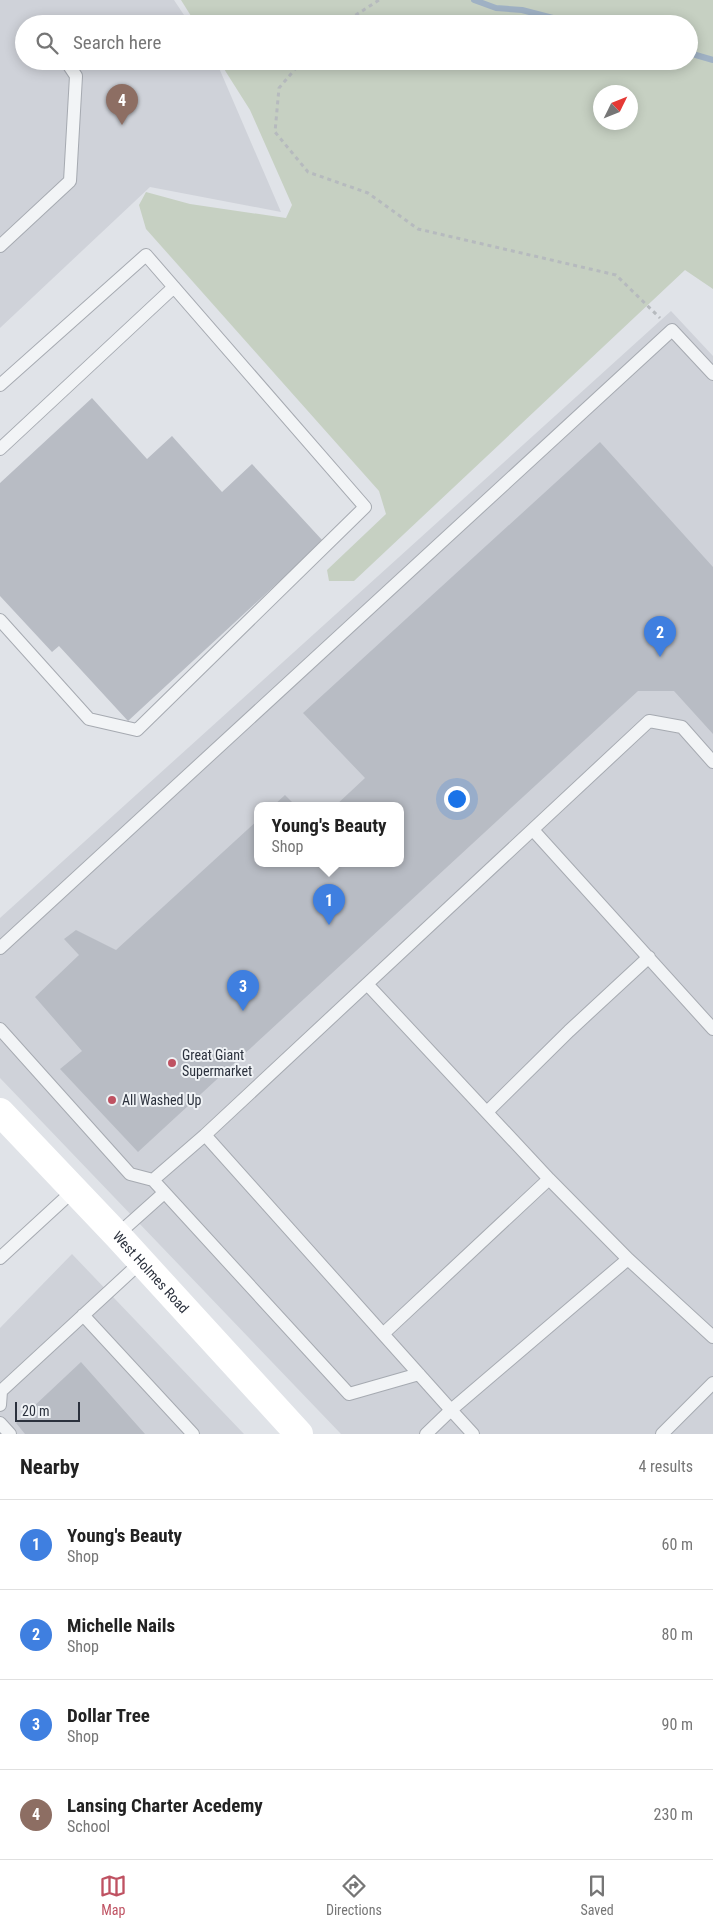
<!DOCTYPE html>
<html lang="en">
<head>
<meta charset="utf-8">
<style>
  :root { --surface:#fff; --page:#f6f6f6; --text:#222; --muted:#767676; --line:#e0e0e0; --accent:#bf5262 }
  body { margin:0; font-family:"Roboto Condensed",sans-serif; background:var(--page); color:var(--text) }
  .compass { position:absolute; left:593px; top:85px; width:45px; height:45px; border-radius:50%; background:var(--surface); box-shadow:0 2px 12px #0003; rotate:47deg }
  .scale { position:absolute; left:15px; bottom:12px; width:65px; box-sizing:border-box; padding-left:5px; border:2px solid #2b313d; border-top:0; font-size:14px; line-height:18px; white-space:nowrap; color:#2b313d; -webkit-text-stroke:4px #eff2f5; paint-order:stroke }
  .you { position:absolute; left:456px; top:798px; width:18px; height:18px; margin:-12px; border:4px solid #fff; border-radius:50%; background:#1a73e8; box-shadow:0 0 0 8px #1a73e833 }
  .badge { display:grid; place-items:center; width:32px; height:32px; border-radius:50%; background:var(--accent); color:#fff; font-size:16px; font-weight:700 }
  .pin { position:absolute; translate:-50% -41px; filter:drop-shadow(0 1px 2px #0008) }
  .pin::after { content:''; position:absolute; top:26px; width:18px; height:15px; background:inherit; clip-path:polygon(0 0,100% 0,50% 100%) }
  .popup { position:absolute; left:254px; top:802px; width:150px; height:65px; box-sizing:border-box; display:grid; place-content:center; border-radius:10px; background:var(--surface); filter:drop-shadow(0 1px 4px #0005); font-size:16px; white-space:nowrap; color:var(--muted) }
  .popup b { font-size:19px; color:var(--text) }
  .popup::after { content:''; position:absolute; left:50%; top:100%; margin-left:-10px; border:10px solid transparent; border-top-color:var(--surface) }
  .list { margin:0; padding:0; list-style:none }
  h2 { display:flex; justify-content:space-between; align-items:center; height:65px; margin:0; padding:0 20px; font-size:21px }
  h2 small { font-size:16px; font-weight:400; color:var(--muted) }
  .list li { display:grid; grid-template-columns:32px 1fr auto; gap:15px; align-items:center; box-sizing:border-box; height:90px; padding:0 20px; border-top:1px solid var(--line) }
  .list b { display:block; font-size:19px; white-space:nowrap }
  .list p { margin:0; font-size:16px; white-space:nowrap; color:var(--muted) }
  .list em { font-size:16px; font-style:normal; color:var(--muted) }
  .icon { flex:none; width:28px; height:28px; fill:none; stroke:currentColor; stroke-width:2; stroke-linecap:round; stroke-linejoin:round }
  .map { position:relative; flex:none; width:713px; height:1434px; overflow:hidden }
  .search { position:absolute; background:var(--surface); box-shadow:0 2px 12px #0003; left:15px; right:15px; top:15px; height:55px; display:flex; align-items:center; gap:12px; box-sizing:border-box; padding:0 18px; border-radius:28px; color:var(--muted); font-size:19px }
  .sheet { height:425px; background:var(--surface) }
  nav { display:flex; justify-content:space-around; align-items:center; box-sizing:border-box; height:70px; border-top:1px solid var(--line); background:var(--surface); font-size:14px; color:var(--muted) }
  nav a { display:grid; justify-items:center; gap:2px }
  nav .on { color:var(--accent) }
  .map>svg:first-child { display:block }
  .built { fill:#cfd2d9; fill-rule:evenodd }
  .green { fill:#c6d0c2; fill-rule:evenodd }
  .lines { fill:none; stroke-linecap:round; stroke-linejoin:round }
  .stream { stroke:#9fb1c4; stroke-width:6 }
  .building { fill:#b8bcc4 }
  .lane-casing { stroke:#a6aab1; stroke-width:14 }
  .path { stroke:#b6babe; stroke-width:3; stroke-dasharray:4 4; stroke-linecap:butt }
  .lane { stroke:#f2f4f6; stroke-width:12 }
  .secondary { stroke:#fff; stroke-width:28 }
  .poi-dot { fill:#bf5262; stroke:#eff2f5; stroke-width:2 }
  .labels { text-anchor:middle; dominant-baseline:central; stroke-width:4; stroke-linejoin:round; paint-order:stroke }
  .poi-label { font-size:14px; fill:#2b313d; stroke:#eff2f5; text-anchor:start }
  .street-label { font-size:14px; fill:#2b313d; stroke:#eff2f5 }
</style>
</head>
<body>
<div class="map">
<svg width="713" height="1434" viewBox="0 0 713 1434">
  <rect width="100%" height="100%" fill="#e0e3e8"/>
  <path class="built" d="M0 0H174L190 24H24V61H216L281 212 150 187 0 328Z
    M671 311 713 356V1434H341L0 1078V918ZM258 806H400V864H258Z
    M72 1254 244 1434H0V1328Z"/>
  <path class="green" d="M181 0H713V289L685 270 354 581H329L327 570 386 514 379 491 146 229 139 205 146 192 190 204 286 218 292 205 250 110 219 61H689V24H196ZM600 92H630V122H600Z"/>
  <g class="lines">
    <path class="stream" d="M474 0 496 8 522 10 576 24
      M689 53 713 60"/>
  </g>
  <path class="building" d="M92 398 147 459 172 436 222 492 252 464 323 541 128 721 59 646 52 652 0 596V483Z
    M600 442 713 567V734L674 691H638L138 1152 60 1069 82 1051 35 997 79 955 64 939 76 930 116 950 258 820V864H400V806H335L365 778 303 713Z
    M285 795 296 806H273Z
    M81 1362 145 1434H25L16 1423Z"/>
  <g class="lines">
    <defs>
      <path id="lane" d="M0 246 70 181 76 76 66 61
        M0 385 146 255 365 507 137 730 89 719 0 620
        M0 449 174 287
        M533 830 713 1029
        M0 948 672 330 713 374
        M367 984 549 1179 628 1259
        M0 1029 130 1174 153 1180
        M487 1112 569 1031 649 957
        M205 1135 383 1334
        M117 1235 164 1193
        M0 1258 74 1190
        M83 1315 193 1434
        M419 1374 349 1394 153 1180 205 1135 649 721 682 727 713 762
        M0 1405 1 1391 141 1262
        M0 1423 10 1434
        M426 1434 451 1410 383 1334 549 1179
        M473 1434 451 1410 628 1259 713 1337
        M662 1434 713 1383"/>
    </defs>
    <use href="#lane" class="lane-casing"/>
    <path class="path" d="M342 24 379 0
      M302 61 279 88 275 132 308 172 368 193 418 229 616 275 660 318"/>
    <use href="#lane" class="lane"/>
    <path class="secondary" id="s1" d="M0 1112 117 1235 299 1434"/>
  </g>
  <g class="poi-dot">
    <circle cx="172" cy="1063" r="5"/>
    <circle cx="112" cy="1100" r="5"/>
  </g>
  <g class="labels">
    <g class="poi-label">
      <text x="182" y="1055">Great Giant<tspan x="182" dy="16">Supermarket</tspan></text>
      <text x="122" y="1100">All Washed Up</text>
    </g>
    <g class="street-label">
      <text stroke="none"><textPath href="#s1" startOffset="220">West Holmes Road</textPath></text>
    </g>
  </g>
</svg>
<svg class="compass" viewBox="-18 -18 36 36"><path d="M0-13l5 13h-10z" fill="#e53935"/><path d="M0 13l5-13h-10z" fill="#767676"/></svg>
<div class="scale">20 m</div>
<div class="you"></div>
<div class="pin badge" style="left:329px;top:925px;background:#3f7fe0">1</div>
<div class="popup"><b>Young's Beauty</b>Shop</div>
<div class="pin badge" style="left:660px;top:657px;background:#3f7fe0">2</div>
<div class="pin badge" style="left:243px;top:1011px;background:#3f7fe0">3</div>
<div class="pin badge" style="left:122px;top:125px;background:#8d6e63">4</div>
<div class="search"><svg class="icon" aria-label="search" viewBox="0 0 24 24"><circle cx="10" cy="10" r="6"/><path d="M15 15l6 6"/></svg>Search here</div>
</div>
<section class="sheet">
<h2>Nearby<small>4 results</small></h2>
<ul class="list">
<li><span class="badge" style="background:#3f7fe0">1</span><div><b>Young's Beauty</b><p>Shop</p></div><em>60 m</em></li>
<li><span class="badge" style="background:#3f7fe0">2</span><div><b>Michelle Nails</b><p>Shop</p></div><em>80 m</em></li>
<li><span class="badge" style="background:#3f7fe0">3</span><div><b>Dollar Tree</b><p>Shop</p></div><em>90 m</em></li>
<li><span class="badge" style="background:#8d6e63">4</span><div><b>Lansing Charter Acedemy</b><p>School</p></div><em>230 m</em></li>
</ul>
</section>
<nav>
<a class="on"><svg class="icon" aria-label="map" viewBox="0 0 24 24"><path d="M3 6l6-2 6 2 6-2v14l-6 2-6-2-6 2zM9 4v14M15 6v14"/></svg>Map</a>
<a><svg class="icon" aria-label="directions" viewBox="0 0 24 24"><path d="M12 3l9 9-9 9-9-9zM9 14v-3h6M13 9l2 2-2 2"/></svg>Directions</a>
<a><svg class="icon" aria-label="saved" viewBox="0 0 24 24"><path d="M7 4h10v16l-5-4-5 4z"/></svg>Saved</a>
</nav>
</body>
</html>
